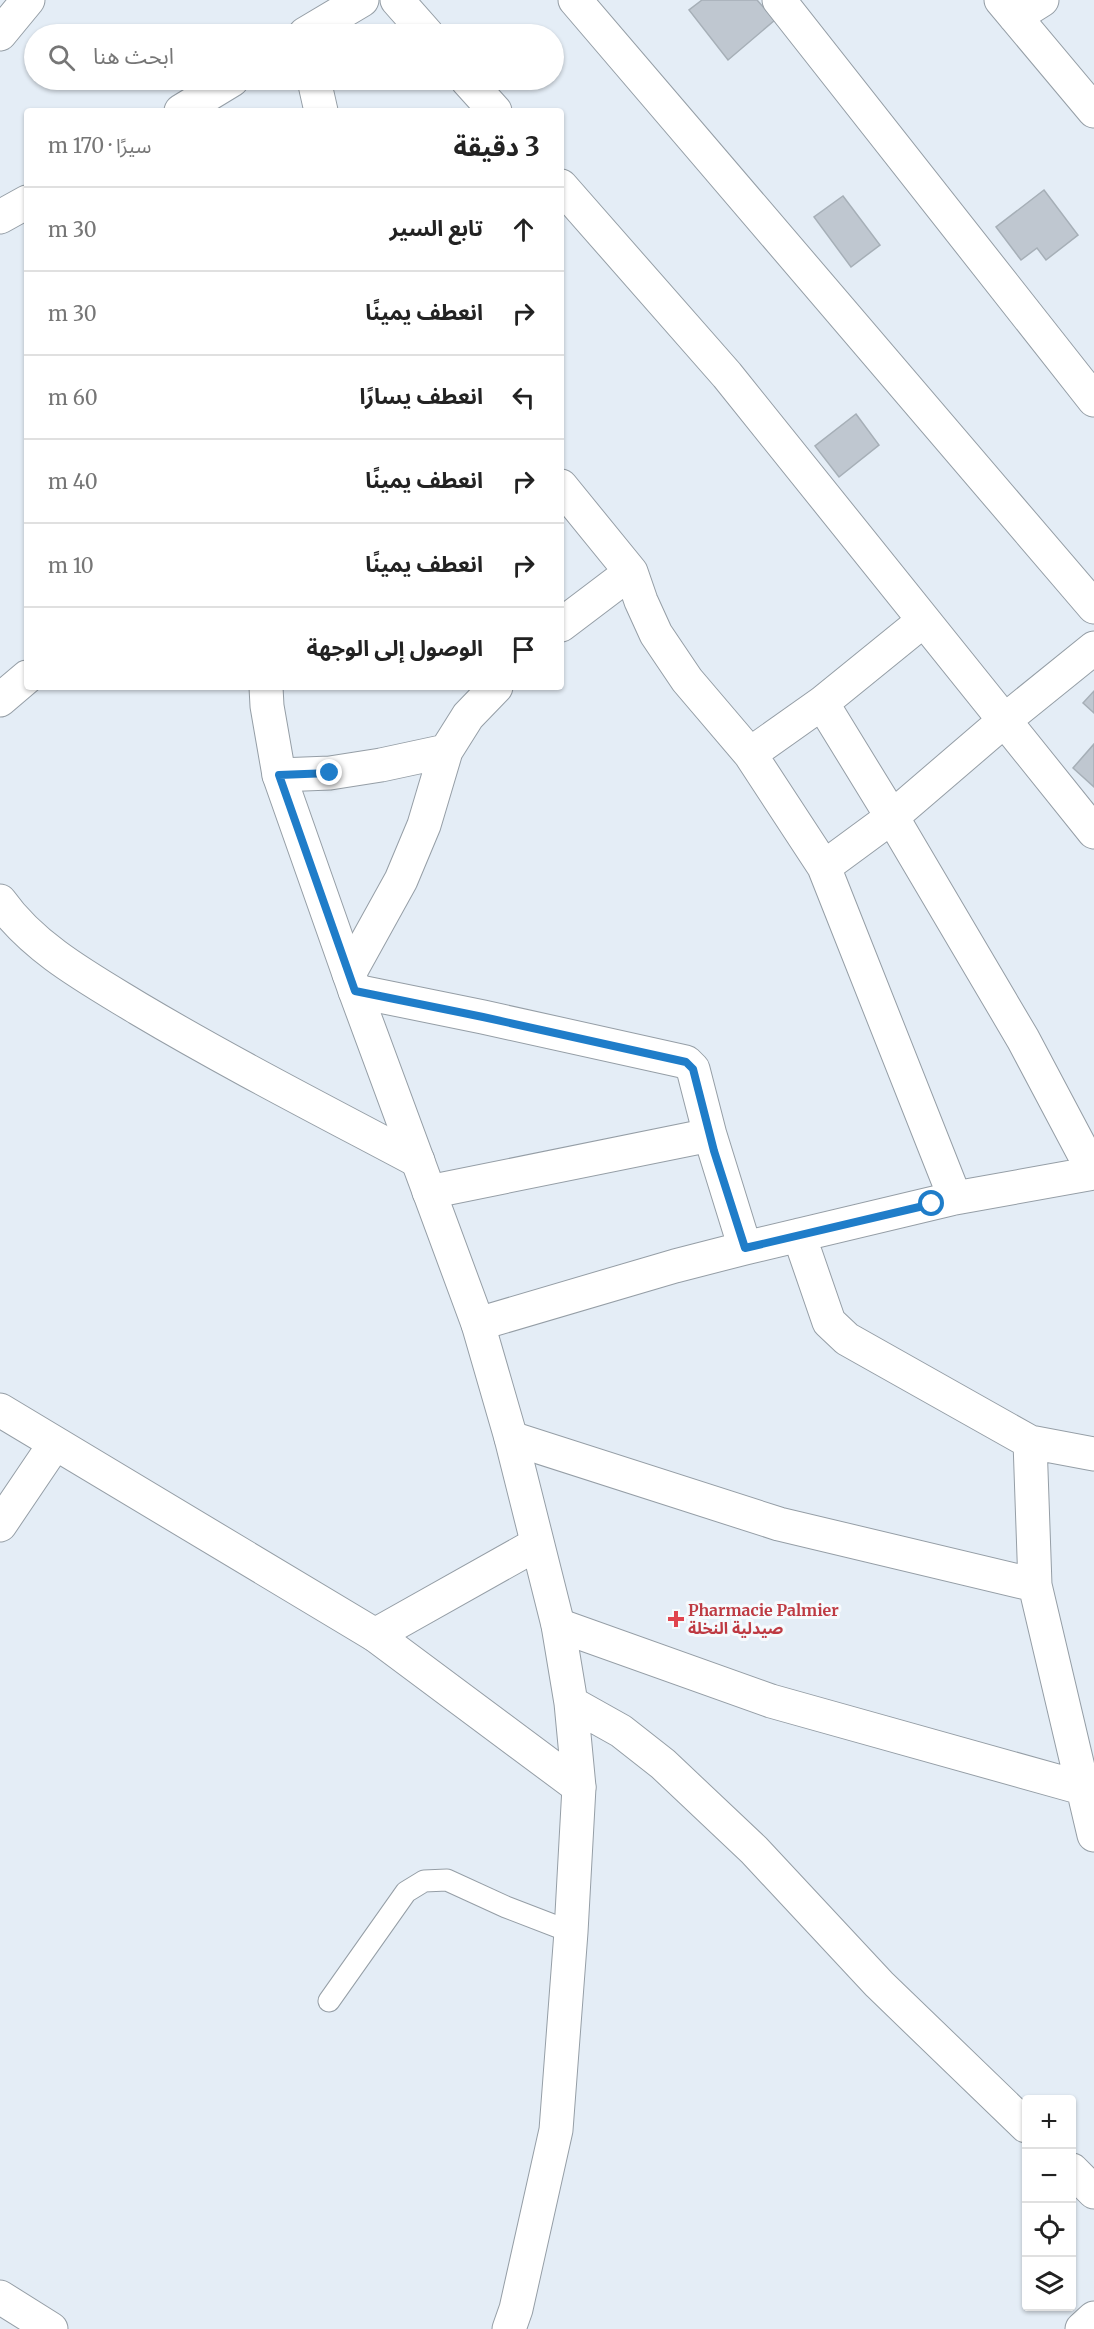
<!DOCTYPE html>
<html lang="ar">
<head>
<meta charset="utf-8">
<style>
  :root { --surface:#fff; --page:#f6f6f6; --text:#222; --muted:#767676; --line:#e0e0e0 }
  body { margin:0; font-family:Merriweather,"Noto Sans Arabic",serif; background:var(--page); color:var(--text); direction:rtl }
  .controls { position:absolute; right:18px; bottom:18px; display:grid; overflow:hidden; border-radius:6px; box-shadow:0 2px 4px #0004 }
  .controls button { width:54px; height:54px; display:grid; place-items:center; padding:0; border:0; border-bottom:2px solid var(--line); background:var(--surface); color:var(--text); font:30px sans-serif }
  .stop { position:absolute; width:18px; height:18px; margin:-14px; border:4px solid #1f7dc9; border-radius:50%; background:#fff }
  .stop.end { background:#1f7dc9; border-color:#fff; box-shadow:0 2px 6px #0008 }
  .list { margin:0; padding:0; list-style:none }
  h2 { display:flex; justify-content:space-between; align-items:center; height:78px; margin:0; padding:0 24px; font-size:26px }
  h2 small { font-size:20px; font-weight:400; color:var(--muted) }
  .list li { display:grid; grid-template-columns:39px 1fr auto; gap:18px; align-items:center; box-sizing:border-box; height:84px; padding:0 24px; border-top:2px solid var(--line) }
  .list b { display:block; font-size:22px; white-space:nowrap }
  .list em { font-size:20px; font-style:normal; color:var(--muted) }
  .icon { flex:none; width:33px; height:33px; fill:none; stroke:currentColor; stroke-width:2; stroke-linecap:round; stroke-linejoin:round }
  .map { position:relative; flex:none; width:1094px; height:2329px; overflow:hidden; direction:ltr }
  .search { position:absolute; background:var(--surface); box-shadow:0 2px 4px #0004; left:24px; top:24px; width:540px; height:66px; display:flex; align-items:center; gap:15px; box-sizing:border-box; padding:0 21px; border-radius:33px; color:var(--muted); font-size:22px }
  .panel { position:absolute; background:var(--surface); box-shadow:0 2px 4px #0004; left:24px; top:108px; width:540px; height:582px; border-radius:6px; direction:rtl }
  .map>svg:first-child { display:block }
  .building { fill:#bfc7d0; stroke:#a6afb7; stroke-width:1.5 }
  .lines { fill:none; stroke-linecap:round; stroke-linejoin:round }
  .service-casing { stroke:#959ea6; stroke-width:23 }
  .minor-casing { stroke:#959ea6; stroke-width:35 }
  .tertiary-casing { stroke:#959ea6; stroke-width:35 }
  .secondary-casing { stroke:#959ea6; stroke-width:35 }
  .primary-casing { stroke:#959ea6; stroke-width:35 }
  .service { stroke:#fff; stroke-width:21 }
  .minor { stroke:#fff; stroke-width:33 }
  .tertiary { stroke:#fff; stroke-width:33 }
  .secondary { stroke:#fff; stroke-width:33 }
  .primary { stroke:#fff; stroke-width:33 }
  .route { stroke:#1f7dc9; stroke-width:8 }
  .health-dot { fill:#e0444e; stroke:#f6fafd; stroke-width:2 }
  .labels { text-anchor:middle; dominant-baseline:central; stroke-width:6; stroke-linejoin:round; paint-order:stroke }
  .health-label { font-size:16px; font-weight:bold; fill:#be3a42; stroke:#f6fafd; text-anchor:start }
</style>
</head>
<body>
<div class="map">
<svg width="1094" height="2329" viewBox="0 0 1094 2329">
  <rect width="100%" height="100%" fill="#e4edf6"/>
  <path class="building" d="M702 0H757L775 20 728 60 689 10Z
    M1044 190 1078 235 1046 260 1037 248 1021 260 996 227Z
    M843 196 880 245 851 267 814 217Z
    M856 414 879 445 839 477 815 446Z
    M1094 691V713L1083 703Z
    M1094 744V787L1073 768Z"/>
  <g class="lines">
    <defs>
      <path id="service" d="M329 2001 406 1892 424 1881 447 1880 506 1907 571 1932"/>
      <path id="minor" d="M397 0 427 34
        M575 0 1094 607
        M779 0 1094 400
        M1001 0 1094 111
        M1015 17 1042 0
        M0 34 28 0
        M467 80 495 111
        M561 186 727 375 1094 832
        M561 486 631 572 641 601 656 634 687 680 750 754 824 867 955 1198
        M561 625 631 572
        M0 700 27 677
        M750 754 822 703 923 621
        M279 775 330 773 381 765 446 751
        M824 867 892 817 1005 720 1094 648
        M0 901C34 949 90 979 139 1009 230 1063 324 1111 418 1161
        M349 974 401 880 424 825 446 751 468 716 496 687
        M355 991 483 1017 686 1062 693 1069 710 1135
        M429 1192 710 1135 745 1248
        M799 1235 829 1322 847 1339 1030 1442 1094 1454
        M478 1324 675 1266 745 1248 955 1198 1094 1173 1023 1039 892 817 822 703
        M511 1438 779 1524 1035 1585
        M1030 1442 1035 1585 1094 1835
        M0 1525 54 1445
        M558 1625 771 1701 1082 1788
        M375 1635 537 1544
        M0 2297 51 2329
        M1082 2329 1094 2318"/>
      <path id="tertiary" d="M314 80 321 111
        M266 687 267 706 279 775 355 991 478 1324 511 1438 558 1625 571 1703 579 1787
        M571 1703 621 1731 663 1764 754 1850 879 1984 1026 2126
        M1072 2170 1094 2192"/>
      <path id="secondary" d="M0 1410 375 1635 579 1787 571 1932 556 2130 516 2309 509 2329"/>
      <path id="primary" d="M305 34 362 0
        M181 111 232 80
        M0 217 27 202"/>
    </defs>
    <use href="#service" class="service-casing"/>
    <use href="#minor" class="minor-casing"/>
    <use href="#tertiary" class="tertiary-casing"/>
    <use href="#secondary" class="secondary-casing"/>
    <use href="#primary" class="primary-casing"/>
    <use href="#service" class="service"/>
    <use href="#minor" class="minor"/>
    <use href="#tertiary" class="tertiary"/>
    <use href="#secondary" class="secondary"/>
    <use href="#primary" class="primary"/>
  </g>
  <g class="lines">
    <path class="route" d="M330 773 279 775 355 991 483 1017 686 1062 693 1069 714 1151 745 1248 932 1204"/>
  </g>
  <path class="health-dot" d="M673 1610h6v6h6v6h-6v6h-6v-6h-6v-6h6z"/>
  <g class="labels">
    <g class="health-label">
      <text x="688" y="1610">Pharmacie Palmier<tspan x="688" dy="18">صيدلية النخلة</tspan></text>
    </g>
  </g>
</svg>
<div class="controls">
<button>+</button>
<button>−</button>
<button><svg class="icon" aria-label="locate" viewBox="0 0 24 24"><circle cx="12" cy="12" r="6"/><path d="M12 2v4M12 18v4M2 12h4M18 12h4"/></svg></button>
<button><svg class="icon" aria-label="layers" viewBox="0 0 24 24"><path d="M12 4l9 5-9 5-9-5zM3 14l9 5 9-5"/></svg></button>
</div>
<div class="stop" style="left:932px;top:1204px"></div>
<div class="stop end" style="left:330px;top:773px"></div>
<div class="search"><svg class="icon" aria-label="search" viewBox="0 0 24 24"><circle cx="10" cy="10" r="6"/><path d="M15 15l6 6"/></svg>ابحث هنا</div>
<section class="panel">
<h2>3 دقيقة<small>سيرًا · 170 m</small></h2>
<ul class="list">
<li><svg class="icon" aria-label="ahead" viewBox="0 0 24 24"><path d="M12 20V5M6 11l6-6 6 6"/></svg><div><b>تابع السير</b></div><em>30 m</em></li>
<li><svg class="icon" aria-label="right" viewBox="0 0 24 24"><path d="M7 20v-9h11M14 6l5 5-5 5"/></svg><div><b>انعطف يمينًا</b></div><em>30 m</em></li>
<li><svg class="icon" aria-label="left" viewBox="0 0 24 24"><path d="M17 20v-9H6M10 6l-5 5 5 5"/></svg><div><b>انعطف يسارًا</b></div><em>60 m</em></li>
<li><svg class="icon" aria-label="right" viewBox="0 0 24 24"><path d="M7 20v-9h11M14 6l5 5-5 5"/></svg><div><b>انعطف يمينًا</b></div><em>40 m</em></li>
<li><svg class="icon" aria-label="right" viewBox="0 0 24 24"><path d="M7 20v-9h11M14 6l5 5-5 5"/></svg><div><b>انعطف يمينًا</b></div><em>10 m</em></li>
<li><svg class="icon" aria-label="arrive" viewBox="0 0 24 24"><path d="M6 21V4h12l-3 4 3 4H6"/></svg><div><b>الوصول إلى الوجهة</b></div></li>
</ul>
</section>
</div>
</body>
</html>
